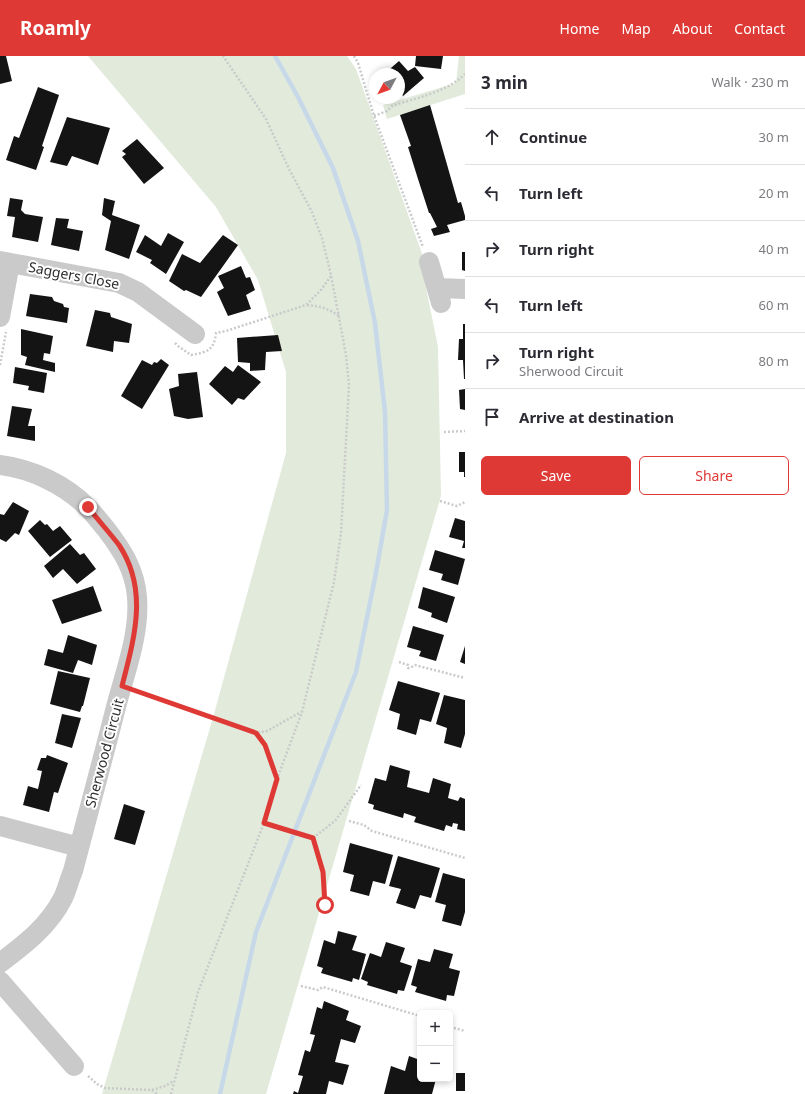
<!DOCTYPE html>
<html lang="en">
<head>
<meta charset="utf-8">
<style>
  :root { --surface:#fff; --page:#f7f7f7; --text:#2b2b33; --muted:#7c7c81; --line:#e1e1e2; --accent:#de3935 }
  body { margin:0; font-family:"Noto Sans",sans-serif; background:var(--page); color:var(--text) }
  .controls { position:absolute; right:12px; bottom:12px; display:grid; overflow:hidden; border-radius:6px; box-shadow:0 2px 6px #0003 }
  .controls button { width:36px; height:36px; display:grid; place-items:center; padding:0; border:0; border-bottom:1px solid var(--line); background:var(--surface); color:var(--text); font:20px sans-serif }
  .compass { position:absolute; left:369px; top:12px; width:36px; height:36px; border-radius:50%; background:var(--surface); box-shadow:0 2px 6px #0003; rotate:229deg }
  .stop { position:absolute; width:12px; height:12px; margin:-9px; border:3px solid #de3935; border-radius:50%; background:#fff }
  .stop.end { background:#de3935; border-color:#fff; box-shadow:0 1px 4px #0008 }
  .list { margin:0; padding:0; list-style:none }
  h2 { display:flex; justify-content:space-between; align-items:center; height:52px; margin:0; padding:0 16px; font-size:17px }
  h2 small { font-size:13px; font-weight:400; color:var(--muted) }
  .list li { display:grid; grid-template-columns:26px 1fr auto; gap:12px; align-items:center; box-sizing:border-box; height:56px; padding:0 16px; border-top:1px solid var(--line) }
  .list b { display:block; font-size:15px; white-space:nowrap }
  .list p { margin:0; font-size:13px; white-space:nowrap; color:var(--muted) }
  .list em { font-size:13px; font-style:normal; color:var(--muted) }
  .actions { display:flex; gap:8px; padding:12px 16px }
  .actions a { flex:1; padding:9px 0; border:1px solid var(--accent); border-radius:6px; text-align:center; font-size:14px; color:var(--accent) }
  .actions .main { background:var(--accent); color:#fff }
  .icon { flex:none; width:22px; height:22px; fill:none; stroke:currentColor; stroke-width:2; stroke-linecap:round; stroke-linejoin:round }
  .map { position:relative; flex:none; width:465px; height:1038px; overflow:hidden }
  header { display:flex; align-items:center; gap:24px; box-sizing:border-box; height:56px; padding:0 20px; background:var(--accent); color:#fff }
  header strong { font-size:19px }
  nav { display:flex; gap:22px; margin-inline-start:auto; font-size:14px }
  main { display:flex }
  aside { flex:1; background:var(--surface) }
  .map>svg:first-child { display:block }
  .green { fill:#e1eadb }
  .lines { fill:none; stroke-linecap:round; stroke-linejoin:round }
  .stream { stroke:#c7d9e9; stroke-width:4.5 }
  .building { fill:#141414 }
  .path { stroke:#cacaca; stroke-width:2.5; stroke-dasharray:2 2; stroke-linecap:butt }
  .minor { stroke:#cacaca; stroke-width:20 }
  .route { stroke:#de3935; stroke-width:5 }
  .labels { text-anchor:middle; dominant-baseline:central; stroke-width:4; stroke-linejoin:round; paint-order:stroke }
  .street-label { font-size:14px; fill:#2d2d2d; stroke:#fff }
</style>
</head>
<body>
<header>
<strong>Roamly</strong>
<nav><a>Home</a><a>Map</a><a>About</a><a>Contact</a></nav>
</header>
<main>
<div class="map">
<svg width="465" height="1038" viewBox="0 0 465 1038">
  <rect width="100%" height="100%" fill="#fff"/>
  <path class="green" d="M88 0H347L356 13 425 206 421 207 438 291 441 440 266 1038H102L212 665 286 397V316L258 224 216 151Z
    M459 0H465V38L387 63 383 49 456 27Z"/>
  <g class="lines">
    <path class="stream" d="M220 1038 256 876 356 616 375 522 387 454 385 356 375 267 358 185 333 112 298 41 275 0"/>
  </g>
  <path class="building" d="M0 0H6L12 25 0 28Z
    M416 0H443L441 13 415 10Z
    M399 5 408 15 415 11 424 22 403 40 399 35V18H384Z
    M38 31 59 39 42 90 44 91 36 114 6 104 14 80 19 82Z
    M430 49 458 147 461 146 465 160V164L447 169 450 176 434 180 431 173 437 171 430 157H429L418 123 408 91 411 90 400 59Z
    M67 61 110 72 98 109 72 100 67 110 50 106Z
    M137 83 164 112 144 128 122 101 126 98 122 95Z
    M10 142 23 144 21 154 25 158 43 161 38 186 12 181 15 161 7 160Z
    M104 142 115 145 112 159 140 169 129 203 105 194 111 165 102 159Z
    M56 162 69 163 67 172 83 175 79 195 51 189Z
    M168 177 184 186 166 218 150 207 152 204 136 196 145 179 161 190Z
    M223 179 238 189 201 241 186 234 184 235 169 225 182 198 200 207Z
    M462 196H465V215L462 214Z
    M241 210 246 222 250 221 255 234 246 239 251 253 228 260 217 236 224 232 218 220Z
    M30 238 52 241 54 245 63 248 64 251 69 252 67 267 26 260Z
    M95 254 110 257 111 261 132 268 129 287 114 285 113 296 86 290Z
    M463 268H465V323H464L463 304H458L459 283H463Z
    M21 273 53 280 50 298 44 297 43 304 55 307V316L25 309 27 301 21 299Z
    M278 279 282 295 266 296 265 314 250 315V307L238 306 237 282Z
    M161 303 169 309 142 353 121 340 142 304 152 309 154 306 157 307Z
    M238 309 261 326 244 344 238 342 232 349 209 328 225 310 233 316Z
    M15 311 47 317 44 337 28 334 29 330 13 327Z
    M197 316 203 361 188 363 174 360 169 333 179 330 178 318Z
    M465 333V354L460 353 459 334Z
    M12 350 32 353 28 370H35V385L7 380Z
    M459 396H465V421H464V416H459Z
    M13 446 29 455 19 479 15 477 6 486 0 483V458L4 459Z
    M455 462 465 465V492H462L464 485 449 481Z
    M40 464 45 469 47 468 53 475 60 470 72 484 50 501 28 475Z
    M70 488 80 499 84 497 96 513 77 528 63 513 53 522 44 510Z
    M435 494 465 503 458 529 441 524 443 518 429 514Z
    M93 530 102 555 62 568 52 544Z
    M423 531 455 541 447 567 431 561 432 557 418 552Z
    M413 570 444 579 436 605 419 600 421 595 407 591Z
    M68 579 97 589 92 609 78 604 73 617 44 609 48 593 63 597Z
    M465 590V608L460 606Z
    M58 615 90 622 83 650H82L80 656 50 648Z
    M398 625 440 637 431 666 420 663 416 679 397 673 400 658 389 654Z
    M444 639 465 644V678L461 692 444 687 447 672 436 668Z
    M62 658 81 662 72 692 55 687Z
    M47 699 68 707 58 737 54 736 49 756 23 749 28 730 38 733 42 715 37 714 41 702H46Z
    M390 709 410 715 407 731 429 737 433 722 451 728 448 742 458 745 460 741 465 743V775L457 773 458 768 453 767 452 771 446 769 444 775 414 766 416 761 404 757 403 762 373 753 374 749 368 747 375 722 386 725Z
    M124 748 145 755 135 789 114 783Z
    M350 787 393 799 385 828 373 825 369 840 350 835 354 819 343 816Z
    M398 800 440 812 431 842 420 839 415 853 396 847 401 833 389 830Z
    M443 817 465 823V856L461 870 442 865 446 849 435 846Z
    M338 875 357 880 352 894 366 898 359 924 353 922 352 926 321 917 323 912 317 910 324 884 335 888Z
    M386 886 405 892 400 906 412 910 404 935 398 934 397 938 367 929 368 926 361 923 370 897 381 901Z
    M434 893 453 898 449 912 460 915 454 940 447 939 446 945 415 936 417 931 411 929 418 903 430 906Z
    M324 945 349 955 346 964 361 970 355 987 341 983 335 1006 349 1009 343 1029 329 1025 326 1038H293L294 1035 298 1037 303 1020 298 1019 305 994 310 996 315 979 310 978 317 951 322 953Z
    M409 1000 420 1004V1023H436L432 1038H384L391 1010 405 1015Z
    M456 1017H465V1035H456Z"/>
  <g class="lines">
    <path class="path" d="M354 0 358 7 374 60 423 191
      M374 60 387 55 392 50C416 42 447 36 465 18
      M307 249C320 250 329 253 339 260
      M175 287 178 290 191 299C208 296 214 294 216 277L226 275 306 249 321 234 331 220
      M0 309 6 276
      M444 376 465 375
      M440 445 457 450 465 446
      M399 606 408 609V612H410L415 609 465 622
      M137 636 256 677
      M277 722 265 689 256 677 267 675 301 656
      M349 765 364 769 372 775 465 802
      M264 767 313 782
      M313 782 335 765 361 729
      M313 782 323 816 325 849
      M301 930 318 934 323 931 420 960
      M450 971 465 975
      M88 1020 97 1028 105 1032 152 1034 165 1030 174 1025
      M152 1034 157 1038
      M171 1038 198 936 264 767 277 723 302 656 334 526 341 477 349 329 346 299 331 219 322 182 312 156 289 113 266 63 223 0"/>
    <path class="minor" d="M0 205 119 227 138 236 195 278
      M429 206 441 247
      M437 232 465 233
      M0 261 10 207
      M0 409C32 413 66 429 88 452 95 459 100 466 106 473 122 494 135 514 137 541 140 578 125 616 116 651 102 706 87 761 73 815 69 824 67 834 63 842 49 870 24 889 0 907
      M0 770 79 791
      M0 925 74 1010"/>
  </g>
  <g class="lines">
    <path class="route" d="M88 451C98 464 109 476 119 489 149 534 134 583 122 630L256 677 265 689 277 723 264 767 313 782 323 816 325 849"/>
  </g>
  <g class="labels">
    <g class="street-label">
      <text transform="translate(74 219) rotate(11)">Saggers Close</text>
      <text transform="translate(104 697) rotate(-75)">Sherwood Circuit</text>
    </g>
  </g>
</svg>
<div class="controls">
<button>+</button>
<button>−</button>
</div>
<svg class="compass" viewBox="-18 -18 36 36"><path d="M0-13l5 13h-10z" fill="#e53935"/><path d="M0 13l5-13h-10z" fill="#7c7c81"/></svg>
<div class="stop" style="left:325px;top:849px"></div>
<div class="stop end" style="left:88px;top:451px"></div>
</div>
<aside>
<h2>3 min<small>Walk · 230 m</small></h2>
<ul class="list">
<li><svg class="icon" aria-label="ahead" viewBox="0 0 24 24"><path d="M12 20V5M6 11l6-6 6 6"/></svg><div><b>Continue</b></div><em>30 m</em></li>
<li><svg class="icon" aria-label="left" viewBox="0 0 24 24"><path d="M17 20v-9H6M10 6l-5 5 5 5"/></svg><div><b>Turn left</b></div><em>20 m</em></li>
<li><svg class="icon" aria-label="right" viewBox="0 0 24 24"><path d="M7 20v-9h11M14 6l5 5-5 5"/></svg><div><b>Turn right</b></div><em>40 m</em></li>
<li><svg class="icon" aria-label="left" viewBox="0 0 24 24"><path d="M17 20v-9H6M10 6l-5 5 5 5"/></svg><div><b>Turn left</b></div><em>60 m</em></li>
<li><svg class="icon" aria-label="right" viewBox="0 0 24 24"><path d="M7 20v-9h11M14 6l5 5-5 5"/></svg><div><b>Turn right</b><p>Sherwood Circuit</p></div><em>80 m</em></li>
<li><svg class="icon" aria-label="arrive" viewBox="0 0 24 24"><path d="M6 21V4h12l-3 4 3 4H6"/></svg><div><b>Arrive at destination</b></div></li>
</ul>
<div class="actions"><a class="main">Save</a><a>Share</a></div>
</aside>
</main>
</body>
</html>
